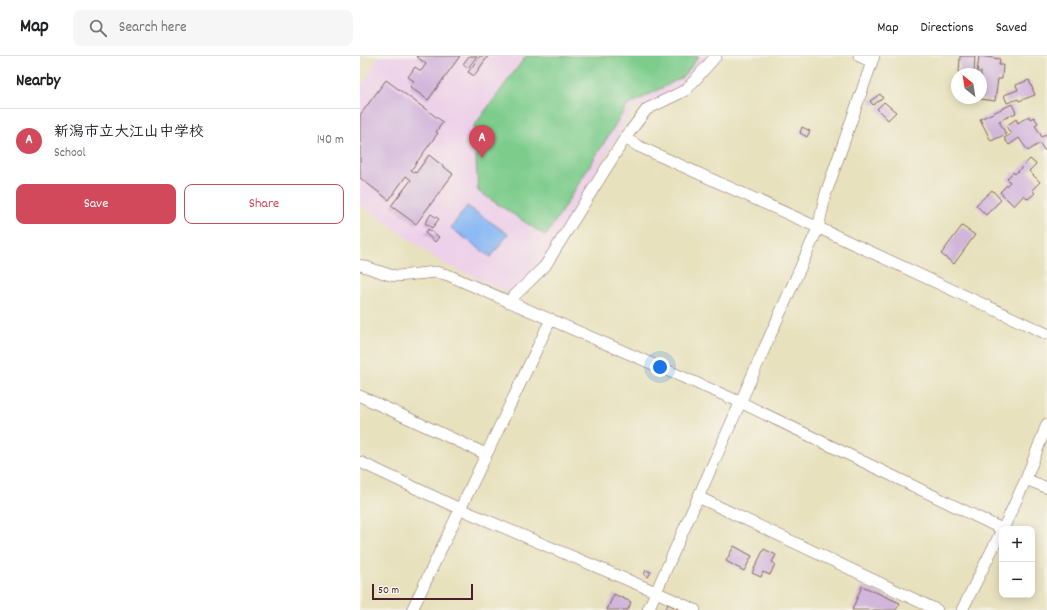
<!DOCTYPE html>
<html lang="en">
<head>
<meta charset="utf-8">
<style>
  :root { --surface:#fff; --page:#f6f6f6; --text:#202124; --muted:#757577; --line:#e0e0e0; --accent:#d1495b }
  body { margin:0; font-family:Dekko,"Klee One",sans-serif; background:var(--page); color:var(--text) }
  .controls { position:absolute; right:12px; bottom:12px; display:grid; overflow:hidden; border-radius:8px; box-shadow:0 2px 10px #0003 }
  .controls button { width:36px; height:36px; display:grid; place-items:center; padding:0; border:0; border-bottom:1px solid var(--line); background:var(--surface); color:var(--text); font:20px sans-serif }
  .compass { position:absolute; left:591px; top:12px; width:36px; height:36px; border-radius:50%; background:var(--surface); box-shadow:0 2px 10px #0003; rotate:330deg }
  .scale { position:absolute; left:12px; bottom:10px; width:101px; box-sizing:border-box; padding-left:4px; border:2px solid #4a1f2b; border-top:0; font-size:11px; line-height:14px; white-space:nowrap; color:#4a1f2b; -webkit-text-stroke:3px #f7f3e8; paint-order:stroke }
  .you { position:absolute; left:300px; top:311px; width:14px; height:14px; margin:-10px; border:3px solid #fff; border-radius:50%; background:#1a73e8; box-shadow:0 0 0 6px #1a73e833 }
  .badge { display:grid; place-items:center; width:26px; height:26px; border-radius:50%; background:var(--accent); color:#fff; font-size:13px; font-weight:700 }
  .pin { position:absolute; translate:-50% -33px; filter:drop-shadow(0 1px 2px #0008) }
  .pin::after { content:''; position:absolute; top:21px; width:14px; height:12px; background:inherit; clip-path:polygon(0 0,100% 0,50% 100%) }
  .list { margin:0; padding:0; list-style:none }
  h2 { display:flex; justify-content:space-between; align-items:center; height:52px; margin:0; padding:0 16px; font-size:17px }
  h2 small { font-size:13px; font-weight:400; color:var(--muted) }
  .list li { display:grid; grid-template-columns:26px 1fr auto; gap:12px; align-items:center; box-sizing:border-box; height:64px; padding:0 16px; border-top:1px solid var(--line) }
  .list b { display:block; font-size:15px; white-space:nowrap }
  .list p { margin:0; font-size:13px; white-space:nowrap; color:var(--muted) }
  .list em { font-size:13px; font-style:normal; color:var(--muted) }
  .actions { display:flex; gap:8px; padding:12px 16px }
  .actions a { flex:1; padding:9px 0; border:1px solid var(--accent); border-radius:8px; text-align:center; font-size:14px; color:var(--accent) }
  .actions .main { background:var(--accent); color:#fff }
  .icon { flex:none; width:22px; height:22px; fill:none; stroke:currentColor; stroke-width:2; stroke-linecap:round; stroke-linejoin:round }
  .map { position:relative; flex:none; width:687px; height:554px; overflow:hidden }
  header { display:flex; align-items:center; gap:24px; box-sizing:border-box; height:56px; padding:0 20px; background:var(--surface); border-bottom:1px solid var(--line) }
  header strong { font-size:19px }
  nav { display:flex; gap:22px; margin-inline-start:auto; font-size:14px }
  .search { width:280px; height:36px; background:var(--page); display:flex; align-items:center; gap:10px; box-sizing:border-box; padding:0 14px; border-radius:8px; color:var(--muted); font-size:15px }
  main { display:flex }
  aside { flex:1; background:var(--surface) }
  .map>svg:first-child { display:block }
  .built { fill:#edd0e9 }
  .green { fill:#7dcc8c; stroke:#64765c }
  .water { fill:#89b8f4; stroke:#6a6c90 }
  .building { fill:#d1b5db }
  .lines { fill:none; stroke-linecap:round; stroke-linejoin:round }
  .minor-casing { stroke:#81635e; stroke-width:12 }
  .minor { stroke:#fff; stroke-width:11 }
</style>
</head>
<body>
<header>
<strong>Map</strong>
<div class="search"><svg class="icon" aria-label="search" viewBox="0 0 24 24"><circle cx="10" cy="10" r="6"/><path d="M15 15l6 6"/></svg>Search here</div>
<nav><a>Map</a><a>Directions</a><a>Saved</a></nav>
</header>
<main>
<aside>
<h2>Nearby<small></small></h2>
<ul class="list">
<li><span class="badge">A</span><div><b>新潟市立大江山中学校</b><p>School</p></div><em>140 m</em></li>
</ul>
<div class="actions"><a class="main">Save</a><a>Share</a></div>
</aside>
<div class="map">
<svg width="687" height="554" viewBox="0 0 687 554">
  <rect width="100%" height="100%" fill="#f7f3e8"/>
  <filter id="ink" filterUnits="userSpaceOnUse"><feTurbulence type="fractalNoise" baseFrequency=".025" numOctaves="2"/><feDisplacementMap in="SourceGraphic" scale="8" xChannelSelector="R" yChannelSelector="G"/><feConvolveMatrix kernelMatrix="1 2 1 2 8 2 1 2 1" color-interpolation-filters="sRGB"/></filter>
  <filter id="wash" filterUnits="userSpaceOnUse"><feTurbulence type="fractalNoise" baseFrequency=".012" numOctaves="4" result="noise"/><feDisplacementMap in="SourceGraphic" scale="16" xChannelSelector="R" yChannelSelector="G"/><feGaussianBlur stdDeviation="0.9" result="paint"/><feColorMatrix in="noise" values="0 0 0 0 0 0 0 0 0 0 0 0 0 0 0 0 0 1.4 0 .05"/><feComposite in="paint" operator="in"/></filter>
  <g filter="url(#wash)">
    <rect width="100%" height="100%" fill="#e7e1bd"/>
    <path class="built" d="M18 0H353L321 35 272 55 176 218 152 238 81 206 0 148V35Z"/>
    <path class="green" d="M166 0H339L323 21 267 50 186 180 118 135 114 70Z"/>
    <path class="water" d="M107 150 148 178 131 201 91 172Z"/>
    <g id="blocks">
      <path class="building" d="M56 0H100L68 44 50 31 54 25 48 21 55 11 61 15 66 8Z
        M109 0H117L108 12 103 8Z
        M120 0H128L114 20 108 16Z
        M600 0H615L614 18H599Z
        M619 0 640 3 639 9H643L642 23H638L635 45 620 43 622 34 621 33V16H617Z
        M26 24 83 66 76 76 78 77 51 114 56 117 69 99 93 118 56 168 31 150 51 124 46 120 29 144 0 122V59Z
        M669 24 675 39 659 45 658 43 647 47 644 39 658 34 656 29Z
        M520 38 523 42 513 49 510 45Z
        M524 46 536 56 528 64 517 53Z
        M652 48 656 57 639 65 646 78 631 85 620 63Z
        M669 60 670 63 674 61 678 67 675 69 682 81 687 77V93L684 94 680 87 668 95 659 82 649 89 644 82 651 78 646 70 656 63 658 67Z
        M442 71 450 75 447 81 440 77Z
        M670 103 676 108 669 115 680 126 672 134 675 137 668 143 664 139 654 150 640 136 650 126 647 123 653 116 655 118Z
        M632 134 641 144 626 159 616 149Z
        M71 158 79 163 72 172 65 167Z
        M602 170 615 179 594 208 581 198Z
        M68 173 79 181 75 186 65 177Z
        M374 490 392 500 384 515 366 505Z
        M404 493 416 499 412 506 415 508 410 519 403 516 401 521 392 517Z
        M286 514 291 516 288 521 284 519Z
        M502 530 540 547 536 554H492Z
        M254 538 271 546 268 554H247Z
        M308 548 320 554H305Z"/>
    </g>
  </g>
  <g filter="url(#ink)">
    <use href="#blocks" fill-opacity="0" stroke="#81635e" stroke-width="1"/>
    <g class="lines">
      <defs>
        <path id="minor" d="M499 0 512 6
          M265 82 278 90 470 177 687 278
          M0 209 30 219 38 220 76 216 88 219 380 346 642 473
          M148 246 185 210 265 82 287 53 326 34 356 0
          M0 340 126 398
          M0 406 100 453 296 536 335 554
          M666 423 687 432
          M338 441 577 554
          M643 473 666 423 687 368
          M52 554 191 263
          M288 554 458 172 466 137 514 0
          M602 554 642 474"/>
      </defs>
      <use href="#minor" class="minor-casing"/>
      <use href="#minor" class="minor"/>
    </g>
  </g>
</svg>
<div class="controls">
<button>+</button>
<button>−</button>
</div>
<svg class="compass" viewBox="-18 -18 36 36"><path d="M0-13l5 13h-10z" fill="#e53935"/><path d="M0 13l5-13h-10z" fill="#757577"/></svg>
<div class="scale">50 m</div>
<div class="you"></div>
<div class="pin badge" style="left:122px;top:102px">A</div>
</div>
</main>
</body>
</html>
